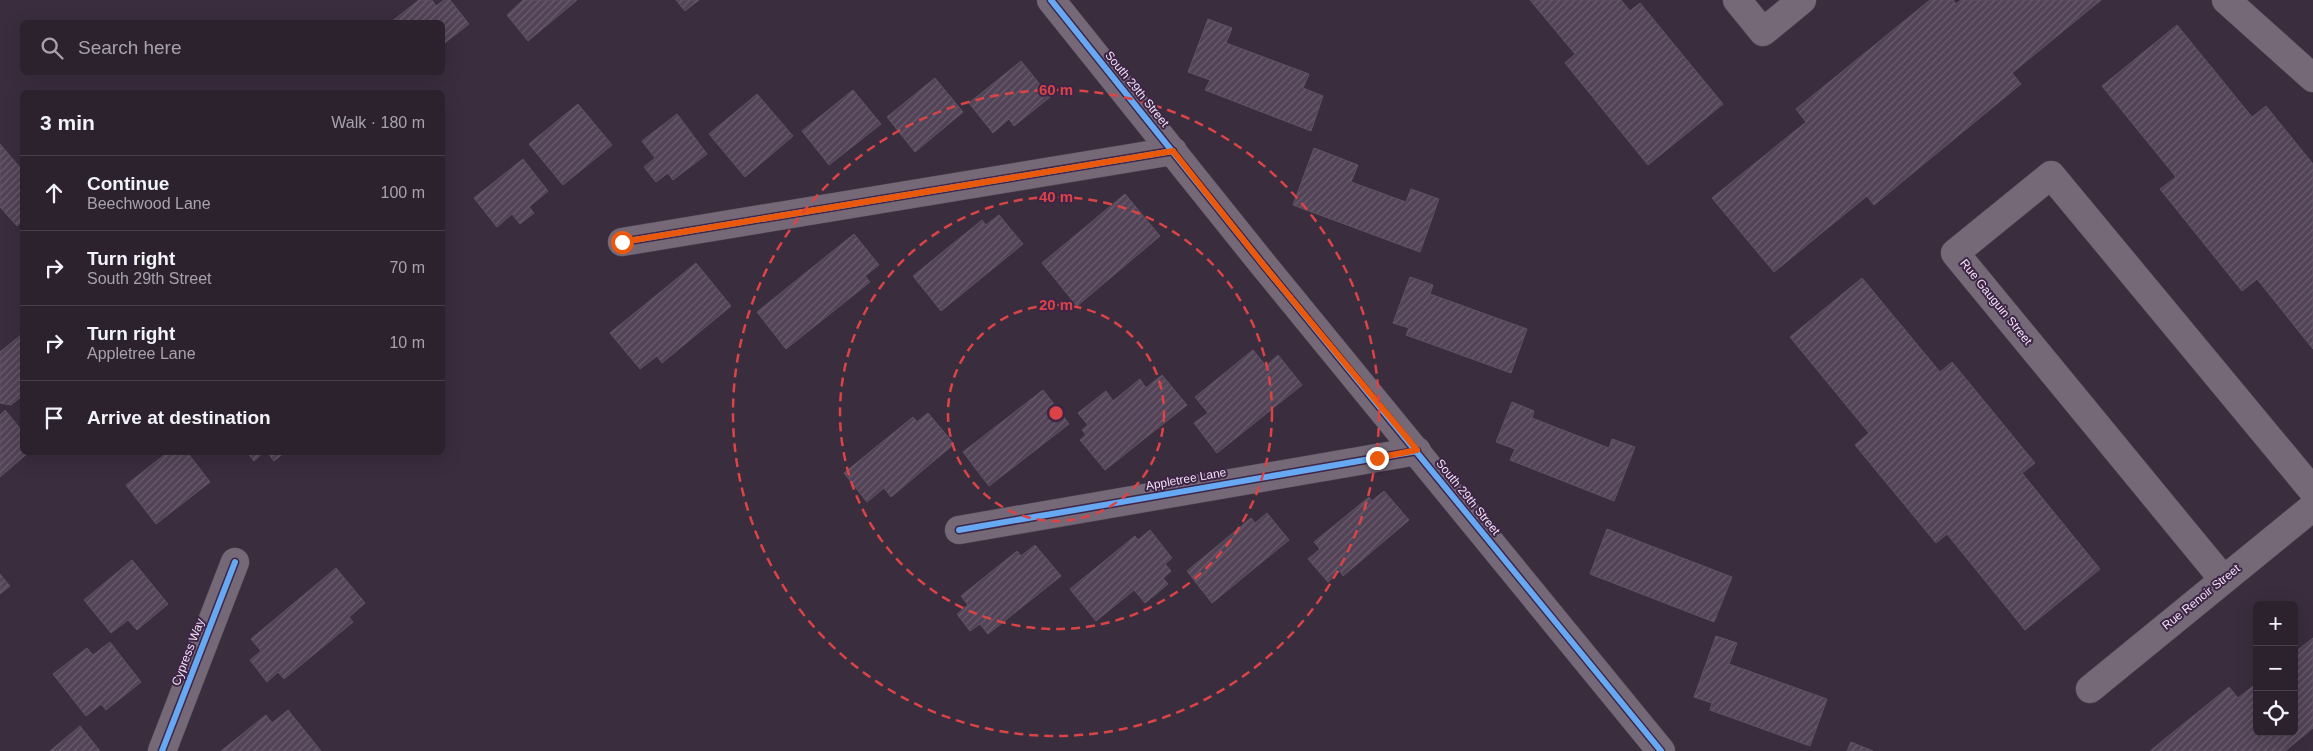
<!DOCTYPE html>
<html lang="en">
<head>
<meta charset="utf-8">
<style>
  :root { --surface:#2c222e; --page:#342a36; --text:#f1f3f6; --muted:#a6a4aa; --line:#483f4a }
  body { margin:0; font-family:Arial,sans-serif; background:var(--page); color:var(--text) }
  .controls { position:absolute; right:15px; bottom:15px; display:grid; overflow:hidden; border-radius:8px; box-shadow:0 5px 20px #0002 }
  .controls button { width:45px; height:45px; display:grid; place-items:center; padding:0; border:0; border-bottom:1px solid var(--line); background:var(--surface); color:var(--text); font:25px sans-serif }
  .stop { position:absolute; width:15px; height:15px; margin:-11px; border:4px solid #ea580c; border-radius:50%; background:#fff }
  .stop.end { background:#ea580c; border-color:#fff; box-shadow:0 1px 5px #0008 }
  .list { margin:0; padding:0; list-style:none }
  h2 { display:flex; justify-content:space-between; align-items:center; height:65px; margin:0; padding:0 20px; font-size:21px }
  h2 small { font-size:16px; font-weight:400; color:var(--muted) }
  .list li { display:grid; grid-template-columns:32px 1fr auto; gap:15px; align-items:center; box-sizing:border-box; height:75px; padding:0 20px; border-top:1px solid var(--line) }
  .list b { display:block; font-size:19px; white-space:nowrap }
  .list p { margin:0; font-size:16px; white-space:nowrap; color:var(--muted) }
  .list em { font-size:16px; font-style:normal; color:var(--muted) }
  .icon { flex:none; width:28px; height:28px; fill:none; stroke:currentColor; stroke-width:2; stroke-linecap:round; stroke-linejoin:round }
  .map { position:relative; flex:none; width:2313px; height:751px; overflow:hidden }
  .search { position:absolute; background:var(--surface); box-shadow:0 5px 20px #0002; left:20px; top:20px; width:425px; height:55px; display:flex; align-items:center; gap:12px; box-sizing:border-box; padding:0 18px; border-radius:8px; color:var(--muted); font-size:19px }
  .panel { position:absolute; background:var(--surface); box-shadow:0 5px 20px #0002; left:20px; top:90px; width:425px; height:365px; border-radius:8px }
  .map>svg:first-child { display:block }
  .building { fill:url(#building-hatch); stroke:#5e5362 }
  .lines { fill:none; stroke-linecap:round; stroke-linejoin:round }
  .minor-casing { stroke:#574c5a; stroke-width:29 }
  .minor { stroke:#756978; stroke-width:28 }
  .cycleway-casing { stroke:#3e2546; stroke-width:9 }
  .cycleway { stroke:#66a8f1; stroke-width:6 }
  .route { stroke:#ea580c; stroke-width:6 }
  .ring { fill:none; stroke:#da4447; stroke-width:2.5; stroke-dasharray:9 6 }
  .labels { text-anchor:middle; dominant-baseline:central; stroke-width:4; stroke-linejoin:round; paint-order:stroke }
  .street-label { font-size:12px; fill:#f3e3f7; stroke:#3e2546 }
  .centre { fill:#da4447; stroke:#3e2546; stroke-width:2.5 }
  .ring-label { font-size:15px; text-anchor:middle; font-weight:bold; fill:#da4447; stroke:#3e2546; stroke-width:4; stroke-linejoin:round; paint-order:stroke }
</style>
</head>
<body>
<div class="map">
<svg width="2313" height="751" viewBox="0 0 2313 751">
  <defs>
    <pattern id="building-hatch" width="6" height="6" patternUnits="userSpaceOnUse" patternTransform="scale(1.25)"><rect width="6" height="6" fill="#524356"/><path d="M-1 1l2-2M0 6l6-6M5 7l2-2" fill="none" stroke="#6b5e6f"/></pattern>
  </defs>
  <rect width="100%" height="100%" fill="#3a2d3e"/>
  <path class="building" d="M419 0H432L436 6 444 0H450L469 24 442 45V22H391Z
    M523 0H577L528 41 507 15Z
    M676 0H699L685 11Z
    M1530 0H1621L1630 11 1640 3 1723 104 1648 165 1565 63 1575 54Z
    M1930 0H1953L1956 4 1961 0H2101L2012 73 2021 84 1874 205 1867 196 1774 272 1712 198 1806 122 1796 109Z
    M1208 19 1232 28 1226 43 1309 74 1303 88 1323 96 1311 131 1205 90 1210 80 1188 72Z
    M2177 25 2252 117 2266 106 2313 164V349L2257 279 2242 291 2160 189 2176 177 2102 86Z
    M1021 61 1050 97 1014 126 1009 119 993 133 969 103Z
    M935 78 963 112 915 152 887 117Z
    M853 90 881 124 829 165 802 131Z
    M757 94 793 136 745 177 709 134Z
    M578 104 612 145 563 185 529 144Z
    M677 114 707 154 673 180 668 173 656 182 644 167 655 158 642 141Z
    M0 144 22 170V221L17 226 0 207Z
    M1314 148 1358 165 1351 182 1406 202 1411 189 1439 199 1420 252 1293 205Z
    M523 159 548 191 529 207 534 213 520 224 512 214 497 227 474 198Z
    M1125 194 1160 236 1077 306 1042 263Z
    M999 215 1023 244 941 311 913 276 982 220 986 225Z
    M854 234 879 265 865 276 870 282 786 349 757 312Z
    M696 263 731 306 662 363 657 356 640 369 610 333Z
    M1410 277 1433 285 1430 294 1527 329 1511 373 1406 335 1409 328 1393 323Z
    M1862 278 1940 372 1952 362 2035 463 2022 473 2100 569 2025 630 1947 534 1936 543 1855 445 1869 433 1790 337Z
    M22 334V396L11 405 0 403V352Z
    M1253 350 1266 366 1278 355 1302 385 1217 453 1194 423 1208 413 1195 397Z
    M1162 375 1187 405 1105 470 1080 440 1086 435 1082 430 1088 425 1078 413 1106 391 1113 401 1140 379 1146 388Z
    M1043 390 1069 424 989 486 963 452Z
    M1512 402 1534 411 1532 418 1609 448 1612 439 1635 447 1614 501 1510 460 1515 449 1496 442Z
    M5 410 22 431V452H29L0 477V415Z
    M928 413 954 444 891 497 884 488 867 502 844 473 913 417 917 422Z
    M168 452H187L210 482 156 524 126 485Z
    M247 452H264L254 461Z
    M267 452H285L274 461Z
    M1384 491 1409 520 1343 576 1340 571 1328 582 1308 559 1320 549 1314 542 1369 497 1372 501Z
    M1267 513 1289 540 1212 603 1187 571 1251 518 1255 523Z
    M1607 529 1732 577 1714 622 1590 574Z
    M1150 530 1172 558 1165 564 1171 571 1163 578 1168 584 1145 603 1134 590 1096 621 1070 589 1135 536 1138 540Z
    M1035 545 1061 576 988 634 980 624 970 631 957 614 968 605 961 596 1017 551 1021 556Z
    M132 560 168 604 137 630 128 620 111 633 84 600Z
    M336 568 365 603 349 617 353 622 284 679 278 672 267 682 250 660 261 651 251 639Z
    M0 574 10 586 0 594Z
    M1716 636 1737 643 1729 664 1827 699 1810 746 1710 710 1712 703 1694 697Z
    M2313 638V728L2285 751H2150L2229 687 2238 698 2257 683V732H2294V653Z
    M110 642 141 682 106 710 101 704 86 716 53 674 87 648 93 655Z
    M288 710 321 751H221L266 715 272 723Z
    M80 726 100 751H50Z
    M1851 742 1873 751H1847Z"/>
  <g class="lines">
    <defs>
      <path id="minor" d="M1051 0 1261 262 1661 751
        M1737 0 1763 32 1802 0
        M2226 0 2313 78
        M622 242 1173 151
        M959 530 1417 451
        M2223 579 1955 253 2051 175 2313 491
        M2090 689 2313 507
        M162 751 235 562"/>
    </defs>
    <use href="#minor" class="minor-casing"/>
    <use href="#minor" class="minor"/>
    <defs>
      <path id="cycleway" d="M1051 0 1261 262 1661 751
        M622 242 1173 151
        M959 530 1417 451
        M162 751 235 562"/>
    </defs>
    <use href="#cycleway" class="cycleway-casing"/>
    <use href="#cycleway" class="cycleway"/>
  </g>
  <g class="lines">
    <path class="route" d="M622 242 1173 151 1261 262 1417 450 1377 458"/>
  </g>
  <g class="ring">
    <circle cx="1056" cy="413" r="108"/>
    <circle cx="1056" cy="413" r="216"/>
    <circle cx="1056" cy="413" r="323"/>
  </g>
  <g class="labels">
    <g class="street-label">
      <text transform="translate(1137 89) rotate(51)">South 29th Street</text>
      <text transform="translate(1996 302) rotate(51)">Rue Gauguin Street</text>
      <text transform="translate(1186 479) rotate(-10)">Appletree Lane</text>
      <text transform="translate(1468 497) rotate(51)">South 29th Street</text>
      <text transform="translate(2201 597) rotate(-39)">Rue Renoir Street</text>
      <text transform="translate(188 652) rotate(-69)">Cypress Way</text>
    </g>
  </g>
  <circle cx="1056" cy="413" r="8" class="centre"/>
  <g class="ring-label">
    <text x="1056" y="95">60 m</text>
    <text x="1056" y="202">40 m</text>
    <text x="1056" y="310">20 m</text>
  </g>
</svg>
<div class="controls">
<button>+</button>
<button>−</button>
<button><svg class="icon" aria-label="locate" viewBox="0 0 24 24"><circle cx="12" cy="12" r="6"/><path d="M12 2v4M12 18v4M2 12h4M18 12h4"/></svg></button>
</div>
<div class="stop" style="left:622px;top:242px"></div>
<div class="stop end" style="left:1377px;top:458px"></div>
<div class="search"><svg class="icon" aria-label="search" viewBox="0 0 24 24"><circle cx="10" cy="10" r="6"/><path d="M15 15l6 6"/></svg>Search here</div>
<section class="panel">
<h2>3 min<small>Walk · 180 m</small></h2>
<ul class="list">
<li><svg class="icon" aria-label="ahead" viewBox="0 0 24 24"><path d="M12 20V5M6 11l6-6 6 6"/></svg><div><b>Continue</b><p>Beechwood Lane</p></div><em>100 m</em></li>
<li><svg class="icon" aria-label="right" viewBox="0 0 24 24"><path d="M7 20v-9h11M14 6l5 5-5 5"/></svg><div><b>Turn right</b><p>South 29th Street</p></div><em>70 m</em></li>
<li><svg class="icon" aria-label="right" viewBox="0 0 24 24"><path d="M7 20v-9h11M14 6l5 5-5 5"/></svg><div><b>Turn right</b><p>Appletree Lane</p></div><em>10 m</em></li>
<li><svg class="icon" aria-label="arrive" viewBox="0 0 24 24"><path d="M6 21V4h12l-3 4 3 4H6"/></svg><div><b>Arrive at destination</b></div></li>
</ul>
</section>
</div>
</body>
</html>
